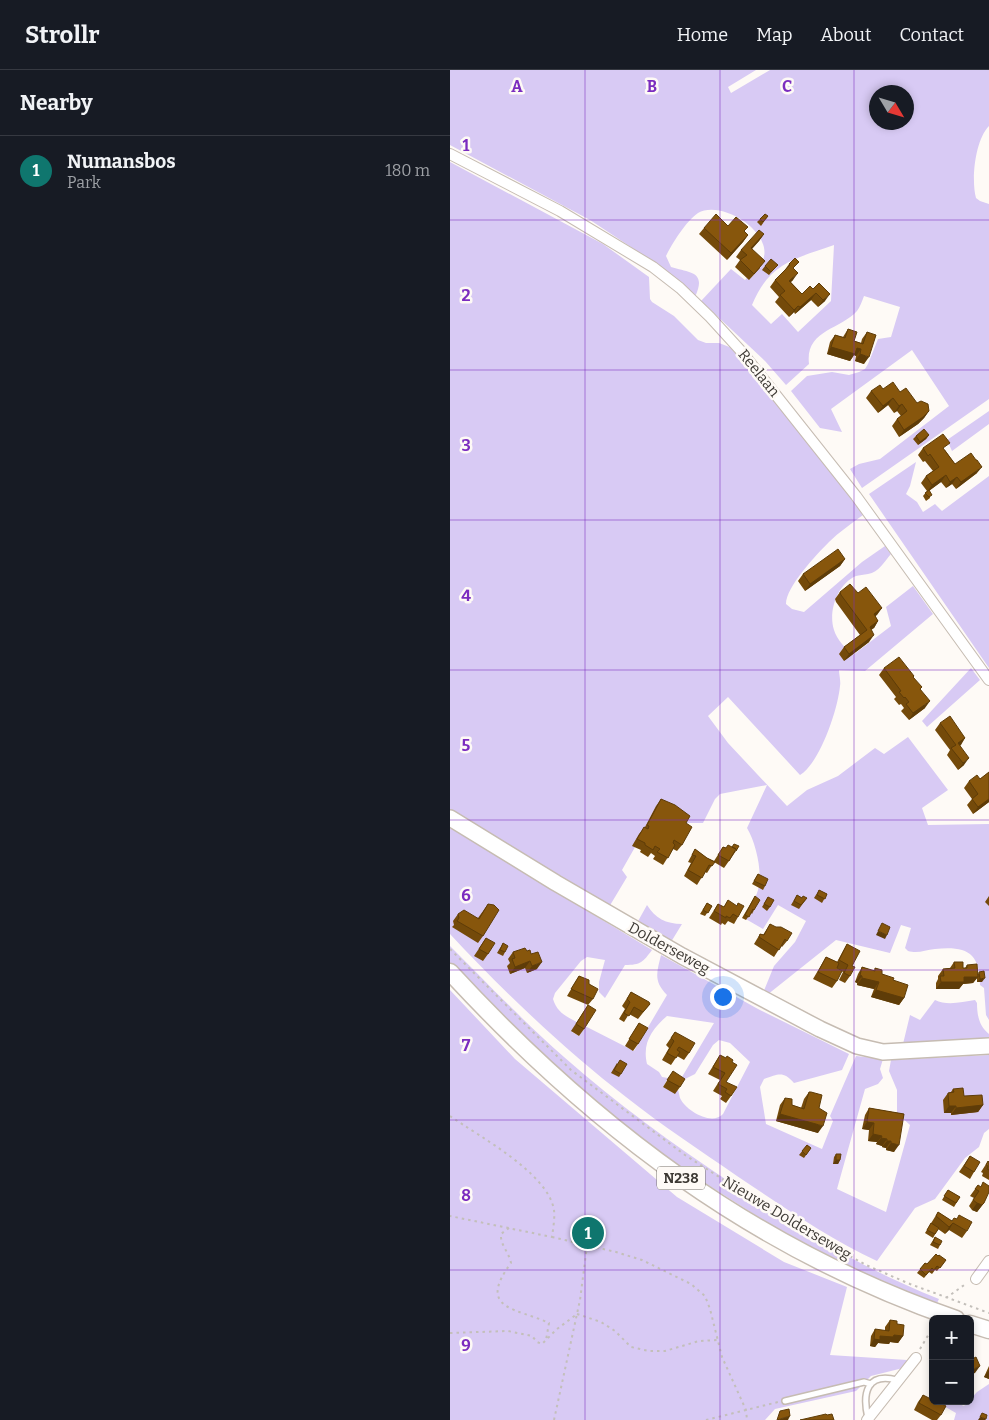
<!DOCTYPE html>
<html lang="en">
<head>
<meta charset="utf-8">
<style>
  :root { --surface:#171b24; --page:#20242c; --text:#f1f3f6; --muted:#9ea1a6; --line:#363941; --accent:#0f766e }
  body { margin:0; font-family:Bitter,serif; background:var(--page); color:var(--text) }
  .controls { position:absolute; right:15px; bottom:15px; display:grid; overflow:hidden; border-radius:8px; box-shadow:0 2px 8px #0003 }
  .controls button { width:45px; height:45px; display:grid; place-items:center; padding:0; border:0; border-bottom:1px solid var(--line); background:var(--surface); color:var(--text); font:25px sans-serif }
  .compass { position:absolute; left:419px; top:15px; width:45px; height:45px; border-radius:50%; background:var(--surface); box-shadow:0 2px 8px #0003; rotate:128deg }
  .you { position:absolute; left:272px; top:926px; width:18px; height:18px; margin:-12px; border:4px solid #fff; border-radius:50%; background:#1a73e8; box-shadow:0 0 0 8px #1a73e833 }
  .badge { display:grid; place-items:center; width:32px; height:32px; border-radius:50%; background:var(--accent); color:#fff; font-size:16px; font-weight:700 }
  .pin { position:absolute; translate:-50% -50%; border:2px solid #fff; box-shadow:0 1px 5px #0006 }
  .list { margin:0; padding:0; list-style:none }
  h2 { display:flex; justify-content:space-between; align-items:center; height:65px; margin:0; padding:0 20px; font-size:21px }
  h2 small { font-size:16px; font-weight:400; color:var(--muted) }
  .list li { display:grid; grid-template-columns:32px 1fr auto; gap:15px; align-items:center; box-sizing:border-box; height:70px; padding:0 20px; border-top:1px solid var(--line) }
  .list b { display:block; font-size:19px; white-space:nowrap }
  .list p { margin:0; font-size:16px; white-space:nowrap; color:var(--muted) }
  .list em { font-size:16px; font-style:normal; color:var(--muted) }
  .map { position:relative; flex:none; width:539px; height:1350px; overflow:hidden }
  header { display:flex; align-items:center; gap:30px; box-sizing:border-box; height:70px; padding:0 25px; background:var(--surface); border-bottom:1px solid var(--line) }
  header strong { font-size:24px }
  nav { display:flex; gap:28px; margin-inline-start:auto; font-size:18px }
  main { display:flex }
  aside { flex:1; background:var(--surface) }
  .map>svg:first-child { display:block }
  .green { fill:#d8caf4; fill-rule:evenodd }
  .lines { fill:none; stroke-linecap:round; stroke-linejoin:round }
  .service-casing { stroke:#c6bcb2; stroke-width:8 }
  .minor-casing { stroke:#c6bcb2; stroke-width:12 }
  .secondary-casing { stroke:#c6bcb2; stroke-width:18 }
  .primary-casing { stroke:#c6bcb2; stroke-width:19 }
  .path { stroke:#c3bfba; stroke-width:2; stroke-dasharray:2.5 4; stroke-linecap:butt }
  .service { stroke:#fff; stroke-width:5 }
  .minor { stroke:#fff; stroke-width:10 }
  .secondary { stroke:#fff; stroke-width:15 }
  .primary { stroke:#fff; stroke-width:16 }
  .wall { fill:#744a0a }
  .shaded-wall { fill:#5e3c08 }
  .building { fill:#87560c; stroke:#5e3c08 }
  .grid { fill:none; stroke:#7b2cbf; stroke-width:1; stroke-opacity:0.55 }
  .labels { text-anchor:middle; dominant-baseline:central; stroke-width:5; stroke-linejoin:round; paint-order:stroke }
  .shield { fill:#fefaf6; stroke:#76726e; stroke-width:1 }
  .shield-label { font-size:14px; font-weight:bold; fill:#3c3833 }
  .street-label { font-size:15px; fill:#3c3833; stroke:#fefaf6 }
  .grid-label { font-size:16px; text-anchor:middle; font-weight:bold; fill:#7b2cbf; stroke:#fefaf6; stroke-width:5; stroke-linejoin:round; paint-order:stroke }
</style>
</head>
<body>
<header>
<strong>Strollr</strong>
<nav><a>Home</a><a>Map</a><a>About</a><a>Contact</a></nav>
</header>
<main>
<aside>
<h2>Nearby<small></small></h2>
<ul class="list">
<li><span class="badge">1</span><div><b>Numansbos</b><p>Park</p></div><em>180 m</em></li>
</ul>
</aside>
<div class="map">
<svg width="539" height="1350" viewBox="0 0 539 1350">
  <rect width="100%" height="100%" fill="#fefaf6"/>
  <path class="green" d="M0 0H306L278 17 281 23 320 0H539V56C525 70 521 110 526 128L530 131 539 134V329L412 418 400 399 409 394 430 389 499 336 462 280 381 339 392 362 370 358 341 321 357 306 382 302 399 305 409 302 415 299 418 294 428 269 441 267 450 237 414 226C412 231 410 237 407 241 390 260 355 260 359 294L336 315 315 291 251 231 281 199 295 210C300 204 310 197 313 190 324 162 271 129 248 143 236 151 222 174 216 186L221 197C240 203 257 201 245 227L187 181 140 150 0 75ZM427 22H457V52H427ZM384 175 381 231 348 262 332 244 321 254 302 235C319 193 344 189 384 175Z
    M0 92 153 174 199 207 200 229 202 232 224 246 248 270 256 273H269L282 278 358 366 413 445C401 454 389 462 379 472 366 485 336 517 336 534L342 539 354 542 412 492 435 476 441 484C434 492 429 502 418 504 414 505 409 505 406 506 387 514 378 542 384 560 387 570 396 579 403 585L441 556 436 537 463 516 483 544 415 601 389 600C389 605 391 611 390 616 388 639 370 693 350 705L278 627 258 646 278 673 337 736 357 720 388 706 425 678 434 684 458 667 498 720 472 738 478 755 539 754V950L536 945 534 918 530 915C530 882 516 876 485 879 475 880 468 884 458 881L455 878 461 858 451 855 440 883 386 870 317 925 313 923 324 896 345 872 356 851 328 835 313 859 294 848C299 839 305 830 308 820 313 803 306 773 297 758L317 715 270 724 265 729 253 753H201L197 756 172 800 177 807 159 837 0 742Z
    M539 341V354L502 381 497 370Z
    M466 392 460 416 456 424 467 432 473 442 485 434 492 441 539 406V598L419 424Z
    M521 598 530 610 477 657 472 651Z
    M0 758 202 880C193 892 191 895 175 895L155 928 149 922V912L155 890 137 887 131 891 105 923 103 929C107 942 115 946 127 952L122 962 129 966 135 956 184 981 217 925C203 911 207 902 211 885L308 939 399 984 392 1000 344 1013C333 1001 329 1004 314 1009L310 1017 316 1054 372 1079 383 1051 380 1046 406 986 433 989 430 999 433 1008 428 1014 415 1019 387 1119 436 1142 460 1055 447 1043V1020L439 1001 441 990 539 985V1059L534 1063 529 1077 515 1088 485 1129 465 1138 427 1191C378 1168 332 1136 287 1106 250 1080 211 1055 176 1027 114 979 53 921 0 864ZM217 946 264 953 229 1012 245 1004 263 975 269 970 280 973 300 992 273 1044C262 1056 236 1041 230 1028 229 1025 229 1022 228 1020L213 1017 218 1008 212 1007 209 1002 197 994C192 973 202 959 217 946Z
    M197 835C205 848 216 854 232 854L221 872 187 853Z
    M0 876C38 914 74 952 114 987 167 1034 223 1074 281 1113 348 1159 413 1199 489 1229L486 1235 451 1221 362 1177 318 1153 217 1089 133 1024 0 895Z
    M0 920 65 989 227 1127 334 1192 397 1217 380 1285 457 1290 453 1298 421 1306 406 1321 325 1339 315 1350H0Z
    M485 930C497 936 512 932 525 930L527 933C527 945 529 956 539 964V968L470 974H453L460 945 470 950Z
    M539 1314V1350H504L506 1343 485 1331H502L514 1336 527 1322Z"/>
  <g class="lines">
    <defs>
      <path id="service" d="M335 1331 414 1312 421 1314
        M418 1348C412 1323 417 1302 447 1310"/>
      <path id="minor" d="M0 84 110 141 203 197 230 218 260 247 291 281 406 426 539 610
        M526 1209 539 1191
        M417 1350 466 1288"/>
      <path id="secondary" d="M0 748 106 813 232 886 370 959 407 976 433 982 539 976"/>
      <path id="primary" d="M0 902C144 1058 304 1179 506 1249
        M520 1254 539 1260"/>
    </defs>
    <use href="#service" class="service-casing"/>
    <use href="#minor" class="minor-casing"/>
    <use href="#secondary" class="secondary-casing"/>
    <use href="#primary" class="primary-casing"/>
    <path class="path" d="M0 879 121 1000 235 1085 339 1152 416 1195 460 1214 539 1243
      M0 1046C30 1067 98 1103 104 1140 105 1149 103 1159 102 1167L0 1146
      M59 1158 51 1164C50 1175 59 1182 61 1193 26 1240 67 1238 99 1253L96 1270
      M102 1167 166 1182 192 1190 241 1214 255 1226 260 1239 272 1287 296 1340 297 1350
      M496 1228 517 1213
      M127 1244 151 1252 165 1261 181 1277 199 1281H215L249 1271 267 1270
      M0 1263 58 1261 82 1266 87 1272 92 1274 107 1259 127 1244
      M470 1279 483 1257
      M104 1350 130 1230 137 1176
      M256 1350 328 1332"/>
    <use href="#service" class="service"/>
    <use href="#minor" class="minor"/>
    <use href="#secondary" class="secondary"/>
    <use href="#primary" class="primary"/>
  </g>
  <path class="wall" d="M318 146 311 156 307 152 310 149Z
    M278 156 294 162 298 165 293 172 277 190 249 164 254 158Z
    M314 164 309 171 302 179 310 198 299 210 285 197 290 190 286 187 291 180Z
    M339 194 344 199 343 210 341 212 352 224 360 216 375 231 368 237 361 230 345 244 344 242 339 247 325 232 329 227 320 217 325 210 334 201Z
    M315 196 325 198 319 205 312 200Z
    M398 259 404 271 411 273 412 269 417 262 414 294 405 291 406 286 404 285 400 291 377 284 380 272 385 265 393 267Z
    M433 319 450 322 479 341 474 348 468 354 449 367 442 356 447 349 451 346 447 341 444 343 438 335 428 343 416 328 421 321Z
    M479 365 476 369 468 375 463 369 466 366Z
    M473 378 495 380 505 394 527 403 506 419 502 414 496 418 491 412 479 421 480 428 476 431 473 426 477 421 471 413 476 406 483 401 475 391 473 392 468 385Z
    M395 489 390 496 355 521 348 511 353 504Z
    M390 522 408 523 432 538 425 546 428 551 424 558 421 559 419 572 394 591 389 584 394 577 410 565 386 532 385 529Z
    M434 598 464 608 470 619 475 638 459 650 451 641 454 638 451 634 449 635 444 629 446 627 429 605Z
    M490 653 515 668 510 675 514 695 508 700 497 685 500 680 485 660Z
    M539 702V732L523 744 517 735 522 729 514 718 519 711 530 709Z
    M211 729 236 753 232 775 227 781 223 779 213 795 203 789 205 786 201 783 198 787 190 782 191 780 182 776 189 764 195 757 206 736Z
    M273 777 286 781 274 798 264 792 257 803 255 802 247 815 234 806 241 793 238 792 245 779 257 788 264 791Z
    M308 804 315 816 313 820 302 814Z
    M369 820 377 824 372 833 364 828Z
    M347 825 352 828H357L349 839 341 835Z
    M305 826 304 840 302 844 301 843 296 850 292 848Z
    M539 826V836L535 832Z
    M318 827 320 837 317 841 312 837Z
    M278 830 288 847 284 854 278 851 275 855 272 853 271 855 259 848 268 834 274 837Z
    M257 833 262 836 255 846 250 844Z
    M38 834 33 866 28 873 2 857 4 855 3 851 8 844 28 848Z
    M320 854 337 871 332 877 331 876 324 887 304 874 310 864 313 865Z
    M36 868 38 884 33 891 24 886Z
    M53 873 55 882 53 886 47 883Z
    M397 874 402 896 400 906 395 913 389 910 393 902 387 898V911L382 918 363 909 376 887 387 892 393 881Z
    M77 881 87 899 77 903 75 898 60 904 57 896 60 893 58 889 63 882Z
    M504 892 513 898H515L517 895 528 904 529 902 532 912H527V908L523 913 513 914 509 919H486V913L488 909V906L493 899 500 898Z
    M412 897 424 901 425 898 432 904 443 910 454 928 449 935 421 927 424 919 407 915V913L405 912 408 904Z
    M129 906 139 914 143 929 138 935 134 959 129 966 121 961 138 935 117 926Z
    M181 922 200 934 188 949 179 944 174 952 169 949 175 939 172 936Z
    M189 953 188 974 183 981 175 976Z
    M225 962 239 983 234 990 227 986 221 995 212 990 219 978 216 975Z
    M270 985 282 992 276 1012 281 1026 276 1033 270 1029 272 1026 263 1021 270 1010 258 1004Z
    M167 993 171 1004 169 1007 161 1003Z
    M223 1001 230 1017 225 1024 213 1017Z
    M503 1019 514 1026 533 1035 528 1042 501 1045V1043H494L493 1030 498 1023 501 1022Z
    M359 1022 369 1038 368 1063 326 1051 330 1035 335 1028 342 1035 351 1038 354 1029Z
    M419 1038 454 1044 444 1082 436 1080V1078L432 1077V1076L426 1074 427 1072 418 1071 419 1060 412 1059 415 1045Z
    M357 1075 361 1078 354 1088 349 1085Z
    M386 1084 390 1090 388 1094H383L384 1087Z
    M520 1086 524 1102 520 1109 509 1102Z
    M538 1091 539 1092V1110L532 1106 533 1103 531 1102Z
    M528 1115 534 1133 527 1142 522 1140 519 1136 524 1128 520 1126Z
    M498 1120 510 1127 504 1137 492 1130Z
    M488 1142 517 1161 512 1168 499 1160 495 1164 488 1159 483 1168 475 1163Z
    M485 1167 490 1175 488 1179 480 1175Z
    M488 1186 496 1190 487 1201 485 1200 482 1204 479 1202 474 1208 467 1203 475 1193 477 1194Z
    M440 1250 447 1254 453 1266 448 1273 440 1272 439 1274 428 1273 425 1277 420 1276 421 1266 425 1259 435 1261V1257Z
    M539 1296V1309L534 1307Z
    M473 1325 491 1345 487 1350H482L464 1340 468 1332Z"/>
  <path class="shaded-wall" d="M314 164 309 171 296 185 301 178Z
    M298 165 293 172 277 190 281 183Z
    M348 203 343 210 335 217 339 211Z
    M366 223 361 230 345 244 350 237Z
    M380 224 375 231 368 237 373 230Z
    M348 236 344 242 339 247 344 240Z
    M381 277 407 278 411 279 406 286 404 285 400 291 377 284Z
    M410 284 419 287 414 294 405 291Z
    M443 328 438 335 428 343 433 336Z
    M452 334 447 341 444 343 449 336Z
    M479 341 474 348 468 354 449 367 454 360Z
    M479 365 476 369 468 375 470 372Z
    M532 397 527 403 506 419 511 412Z
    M496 405 491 412 477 422 482 415Z
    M507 407 502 414 496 418 500 412Z
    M395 489 390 496 355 521 360 514Z
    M432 538 427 545 419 551 424 544Z
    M428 551 424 558 415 564 420 557Z
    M424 565 419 572 394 591 399 584Z
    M480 631 475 638 459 650 463 643Z
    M515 668 511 675 504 680 508 673Z
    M519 688 514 695 508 700 513 693Z
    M539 729V732L523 744 528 737Z
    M428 861 437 865 435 869 426 865Z
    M80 891 75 898 60 904 65 897Z
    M92 892 87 899 77 903 82 896Z
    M410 905 412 906 407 913 405 912Z
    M514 907H528L523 913 513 914 509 919H486L491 912Z
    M412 908 429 912 424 919 407 915Z
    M535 908 532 912H527L530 909Z
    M426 920 454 928 449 935 421 927Z
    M533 1035 528 1042 501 1045 506 1038Z
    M499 1036H506L501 1043H494Z
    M330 1044 373 1056 368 1063 326 1051Z
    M417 1052 424 1053 419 1060 412 1059Z
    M423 1064 432 1066 427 1072 418 1071Z
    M431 1068 437 1069 432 1076 426 1074Z
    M437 1071H441L436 1078 432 1077Z
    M441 1073 449 1075 444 1082 436 1080Z
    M386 1090H390L388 1094H383Z
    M527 1133H534L527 1142 522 1140Z
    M503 1153 499 1160 495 1164 499 1157Z
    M444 1265 453 1266 448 1273 440 1272 439 1274 428 1273 425 1277 420 1276 424 1269 430 1266Z
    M530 1296 525 1303 520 1305V1301Z
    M539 1300V1309L534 1307Z
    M340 1346 338 1350H327Z
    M530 1347 536 1349 535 1350H528Z"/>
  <path class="building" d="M266 144 278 156 286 147 298 157 294 161 298 165 281 183 254 158Z
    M315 144 318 146 313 152 310 149Z
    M309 160 314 164 301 178 315 191 304 204 290 190 297 185 291 180Z
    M345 188 349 192 343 198 348 203 339 211 352 224 360 216 363 219 369 213 380 224 373 230 366 223 350 237 348 236 344 240 330 225 335 221 325 210 340 195 339 194Z
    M321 189 328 195 321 202 315 196Z
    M398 259 407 262 404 271 413 274 417 262 426 265 419 287 410 284 411 279 407 278 405 284 381 277 385 265 395 268Z
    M443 312 450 322 456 318 467 333 471 331 478 334 479 341 473 347 454 360 447 349 457 341 452 334 449 336 443 328 433 336 421 321 430 315 433 319Z
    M474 359 479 365 470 372 466 366Z
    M493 364 500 373 493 378 505 394 521 383 526 390H527L532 397 511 412 507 407 500 412 496 405 482 415 476 406 489 397 480 384 478 386 473 378Z
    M479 420 482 425 479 427 475 423Z
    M388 479 395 489 360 514 353 504Z
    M400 514 408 523 416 517 432 538 424 544 428 551 420 557 424 565 399 584 394 577 417 560 391 525 390 522Z
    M449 587 464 606 463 607 472 617 470 619 480 631 463 643 456 634 459 632 455 627 454 628 449 622 451 621 434 598Z
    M500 646 515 668 508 673 519 688 513 693 501 678 506 675 490 653Z
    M539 702V729L528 737 522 729 528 724 519 711 527 705 530 709Z
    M211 729 225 735 240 746 236 753 242 757 232 775 224 770 223 773 225 775 218 788 207 782 210 779 205 776 203 780 195 775V773L187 769 194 757 198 759 199 756 197 755Z
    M284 774 289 776 286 781V779L282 777Z
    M278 775 286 779 279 791 268 785 273 777 276 778Z
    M245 779 257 788 265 792 262 796 259 795 252 808 238 800 246 786 242 785Z
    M308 804 318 809 315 816 304 811Z
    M369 820 377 824 375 829 367 825Z
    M347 825 352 828 353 826 357 828 351 835 344 831Z
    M305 826 310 830 304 840 303 839 299 847 295 845Z
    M318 827 324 830 320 837 314 834Z
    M278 830 287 836 288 833 294 836 288 847 283 844 280 848 276 846V848L264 841 268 834 274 837Z
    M257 833 262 836 258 843 253 840Z
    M38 834 44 835 49 840 33 866 7 851 9 848 8 844 14 840 29 849Z
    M432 853 440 857 437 865 428 861Z
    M320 854 326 857H331L342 863 337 871 335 869 329 880 309 867 310 864 314 865Z
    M36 868 45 873 38 884 29 879Z
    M53 873 58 876 55 882 50 880Z
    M397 874 410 881 402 896 405 897 400 906 394 903 398 895 389 890Z
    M75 878 77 881 80 880 81 884 88 882 92 892 82 896 80 891 65 897 62 889 65 888 63 882Z
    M376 887 389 893 387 898 392 901 387 911 368 902Z
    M504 892H513V898H517V895L527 894 528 907H514V912H491L490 906H494L493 899 505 898Z
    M412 897 425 901V898L432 900V904L444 908 443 910 458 915 454 928 426 920 429 912 412 908V906L410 905Z
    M534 901 535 908 530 909 529 902Z
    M129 906 139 910V914L148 919 143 929 121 919Z
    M181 922 199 932 200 934 193 942 184 937 179 946 174 943 180 932 177 929Z
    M138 935 146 940 134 959 126 954Z
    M189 953 198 958 188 974 179 969Z
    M225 962 245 973 239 983 229 977 227 980 230 982 226 988 217 983 224 971 221 968Z
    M270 985 276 988 277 986 283 990 282 992 287 995 276 1012 287 1017 281 1026 275 1022 277 1019 268 1014 275 1003 263 997Z
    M170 990 177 994 171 1004 164 1000Z
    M223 1001 235 1009 230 1017 217 1010Z
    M513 1018 514 1026 532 1025 533 1035 506 1038V1036H499L498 1023 504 1022 503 1019Z
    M359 1022H361L372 1025 369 1038 377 1043 373 1056 330 1044 335 1028 342 1029V1035L354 1039Z
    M419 1038 454 1044 449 1075 441 1073V1071H437V1069L431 1068 432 1066 423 1064 424 1053 417 1052Z
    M357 1075 361 1078 356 1085 352 1081Z
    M386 1084H391L390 1090H386Z
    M520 1086 530 1092 524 1102 514 1096Z
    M538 1091 539 1092V1100L537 1099 538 1096 536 1095Z
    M533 1112 539 1116V1122L534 1133 532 1135 527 1133 523 1130 529 1121 525 1119 528 1115 531 1117Z
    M498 1120 510 1127 506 1133 494 1126Z
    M488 1142 502 1151 504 1148 507 1149 509 1145 522 1152 517 1161 503 1153 499 1157 486 1146Z
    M481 1153 489 1158 485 1164 477 1160Z
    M485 1167 492 1171 490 1175 483 1172Z
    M486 1184 488 1186 489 1185 496 1190 490 1198 487 1196 484 1200 482 1198 476 1205 470 1199 475 1193 477 1194Z
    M440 1250 447 1251V1254L454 1255 453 1266 444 1265 443 1267 430 1266V1270L424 1269 425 1259 439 1261Z
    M520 1285 522 1289 526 1287 530 1296 520 1301Z
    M473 1325 483 1330V1331H486L496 1336 491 1345 469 1333Z
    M339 1339 340 1346 327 1350 330 1341Z
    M532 1343 537 1345 536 1349 530 1347Z
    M376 1344 377 1345 382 1344 384 1350H350Z"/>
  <path class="grid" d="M135 0V1350M270 0V1350M404 0V1350M0 150H539M0 300H539M0 450H539M0 600H539M0 750H539M0 900H539M0 1050H539M0 1200H539"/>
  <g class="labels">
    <rect class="shield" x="207" y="1096.5" width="48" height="23" rx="4"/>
    <g class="shield-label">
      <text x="231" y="1108">N238</text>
    </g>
    <g class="street-label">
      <text transform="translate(309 303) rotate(51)">Reelaan</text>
      <text transform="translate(219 878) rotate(29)">Dolderseweg</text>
      <text transform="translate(337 1148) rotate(31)">Nieuwe Dolderseweg</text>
    </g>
  </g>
  <g class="grid-label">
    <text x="67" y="22">A</text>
    <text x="202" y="22">B</text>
    <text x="337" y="22">C</text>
    <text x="16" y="81">1</text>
    <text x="16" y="231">2</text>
    <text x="16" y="381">3</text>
    <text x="16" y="531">4</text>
    <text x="16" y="681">5</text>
    <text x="16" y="831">6</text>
    <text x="16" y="981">7</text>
    <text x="16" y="1131">8</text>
    <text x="16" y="1281">9</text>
  </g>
</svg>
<div class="controls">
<button>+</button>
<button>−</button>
</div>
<svg class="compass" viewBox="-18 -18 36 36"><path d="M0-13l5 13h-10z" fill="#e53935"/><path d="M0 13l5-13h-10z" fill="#9ea1a6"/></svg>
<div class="you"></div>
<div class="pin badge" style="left:138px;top:1163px">1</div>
</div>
</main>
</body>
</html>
